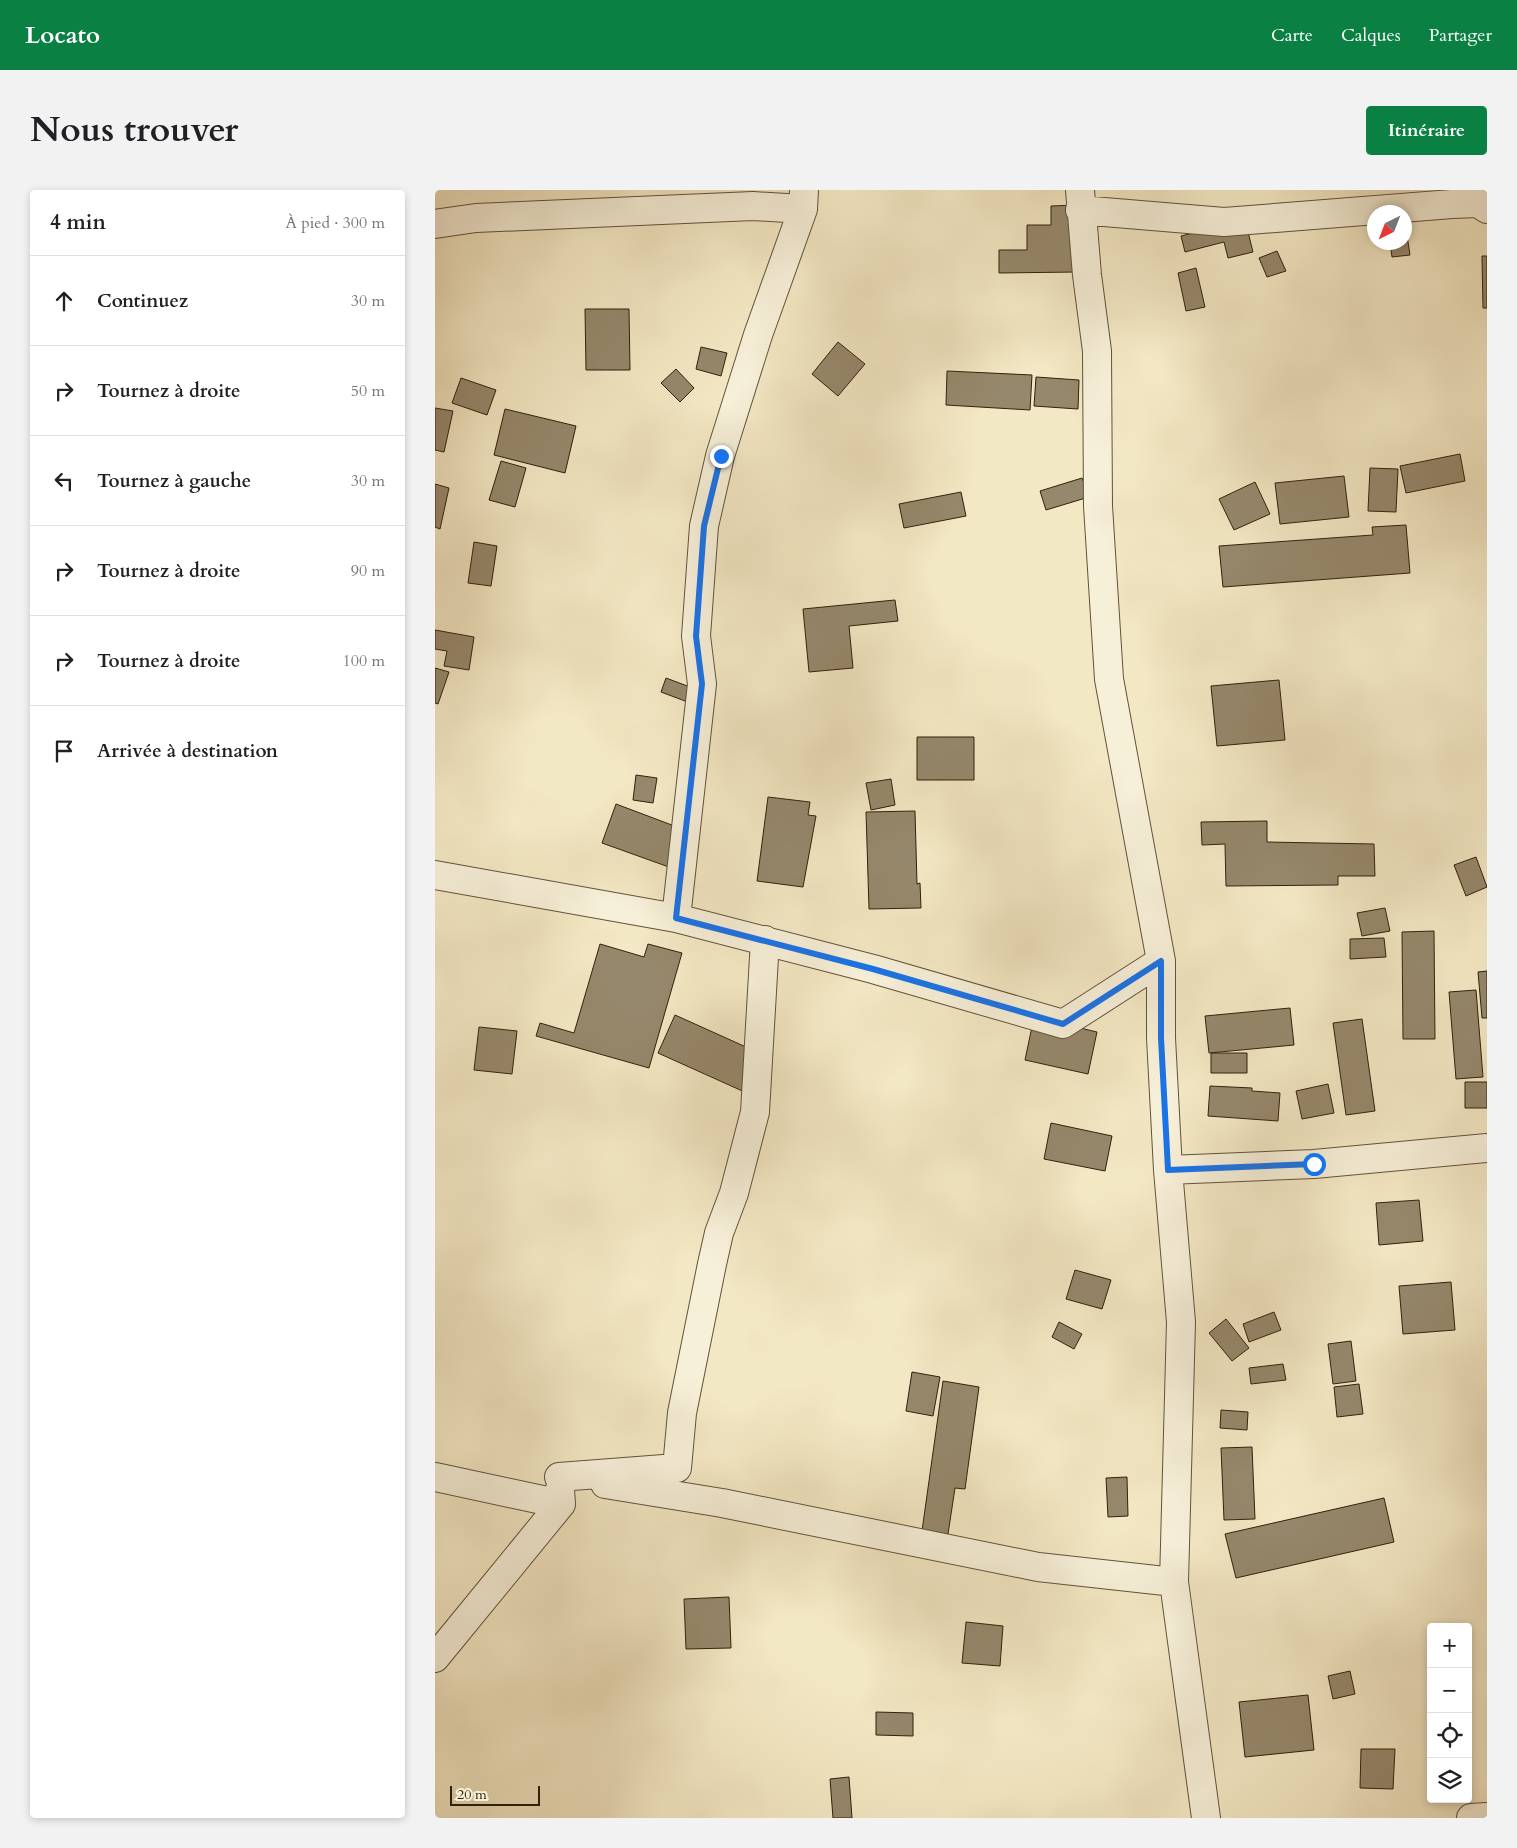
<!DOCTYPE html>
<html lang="fr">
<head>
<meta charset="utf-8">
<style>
  :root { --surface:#fff; --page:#f2f2f2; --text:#202124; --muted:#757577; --line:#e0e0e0; --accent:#0b8043 }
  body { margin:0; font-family:Cardo,serif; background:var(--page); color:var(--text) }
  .controls { position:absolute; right:15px; bottom:15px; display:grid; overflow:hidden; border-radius:5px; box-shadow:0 2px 8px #0003 }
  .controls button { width:45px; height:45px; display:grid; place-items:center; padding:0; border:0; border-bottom:1px solid var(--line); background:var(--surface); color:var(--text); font:25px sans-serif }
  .compass { position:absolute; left:932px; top:15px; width:45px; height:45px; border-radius:50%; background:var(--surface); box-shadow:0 2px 8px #0003; rotate:222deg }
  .scale { position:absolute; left:15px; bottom:12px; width:90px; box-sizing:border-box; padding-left:5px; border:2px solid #31200c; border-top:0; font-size:14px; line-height:18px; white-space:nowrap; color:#31200c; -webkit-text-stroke:4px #f7f0d9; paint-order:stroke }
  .stop { position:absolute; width:15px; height:15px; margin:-11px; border:4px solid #1a73e8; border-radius:50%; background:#fff }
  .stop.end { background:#1a73e8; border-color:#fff; box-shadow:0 1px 5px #0008 }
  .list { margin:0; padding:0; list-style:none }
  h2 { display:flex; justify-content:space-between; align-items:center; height:65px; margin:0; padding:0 20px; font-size:21px }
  h2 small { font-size:16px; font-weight:400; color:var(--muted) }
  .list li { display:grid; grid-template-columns:32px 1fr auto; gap:15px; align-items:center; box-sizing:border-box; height:90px; padding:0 20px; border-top:1px solid var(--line) }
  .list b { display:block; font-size:19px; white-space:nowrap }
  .list em { font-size:16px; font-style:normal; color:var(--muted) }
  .icon { flex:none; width:28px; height:28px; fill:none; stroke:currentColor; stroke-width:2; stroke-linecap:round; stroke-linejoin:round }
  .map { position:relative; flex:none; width:1052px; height:1628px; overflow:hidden; border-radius:5px }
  header { display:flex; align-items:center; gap:30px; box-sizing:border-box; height:70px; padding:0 25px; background:var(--accent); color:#fff }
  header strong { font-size:24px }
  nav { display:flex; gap:28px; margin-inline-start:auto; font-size:18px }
  .intro { display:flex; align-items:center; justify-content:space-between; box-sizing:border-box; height:120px; padding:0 30px }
  h1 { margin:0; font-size:35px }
  .button { padding:12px 22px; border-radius:5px; background:var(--accent); color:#fff; font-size:18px; font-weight:700 }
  main { display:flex; gap:30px; padding:0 30px }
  aside { flex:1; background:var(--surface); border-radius:5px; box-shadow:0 2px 8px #0003 }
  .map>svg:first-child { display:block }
  .building { fill:#96886c; stroke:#31200c }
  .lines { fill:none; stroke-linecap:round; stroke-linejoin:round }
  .minor-casing { stroke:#62523a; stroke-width:30 }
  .minor { stroke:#f7f0d9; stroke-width:28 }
  .route { stroke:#1a73e8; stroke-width:6 }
</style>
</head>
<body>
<header>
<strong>Locato</strong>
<nav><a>Carte</a><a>Calques</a><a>Partager</a></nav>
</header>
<div class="intro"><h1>Nous trouver</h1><a class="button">Itinéraire</a></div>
<main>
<aside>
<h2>4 min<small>À pied · 300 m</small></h2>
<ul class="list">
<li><svg class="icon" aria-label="ahead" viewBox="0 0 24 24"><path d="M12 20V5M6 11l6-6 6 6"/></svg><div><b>Continuez</b></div><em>30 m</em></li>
<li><svg class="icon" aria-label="right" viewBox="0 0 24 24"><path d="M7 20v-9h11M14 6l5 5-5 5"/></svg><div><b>Tournez à droite</b></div><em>50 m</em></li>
<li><svg class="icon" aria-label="left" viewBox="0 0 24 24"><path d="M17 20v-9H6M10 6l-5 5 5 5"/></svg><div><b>Tournez à gauche</b></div><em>30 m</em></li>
<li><svg class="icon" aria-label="right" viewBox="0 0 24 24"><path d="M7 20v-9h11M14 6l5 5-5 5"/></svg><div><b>Tournez à droite</b></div><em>90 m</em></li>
<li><svg class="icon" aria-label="right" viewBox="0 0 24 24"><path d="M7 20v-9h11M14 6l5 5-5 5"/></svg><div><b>Tournez à droite</b></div><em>100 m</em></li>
<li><svg class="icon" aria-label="arrive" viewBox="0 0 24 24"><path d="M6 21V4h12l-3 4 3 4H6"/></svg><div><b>Arrivée à destination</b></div></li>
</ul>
</aside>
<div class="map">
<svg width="1052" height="1628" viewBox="0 0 1052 1628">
  <rect width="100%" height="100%" fill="#f3e8c4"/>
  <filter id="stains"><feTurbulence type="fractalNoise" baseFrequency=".004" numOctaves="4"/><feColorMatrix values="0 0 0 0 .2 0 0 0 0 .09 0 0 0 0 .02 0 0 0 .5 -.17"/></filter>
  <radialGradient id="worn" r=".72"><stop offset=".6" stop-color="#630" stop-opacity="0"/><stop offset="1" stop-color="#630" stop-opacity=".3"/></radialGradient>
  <path class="building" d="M641 15 642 82 564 83V60H592V35H616V16Z
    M810 30 818 62 793 68 789 52 750 62 746 46Z
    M970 32 975 65 957 67 955 52H969Z
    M842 61 851 81 832 87 824 68Z
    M1047 66H1052V118H1048Z
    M761 78 770 117 751 121 743 83Z
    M150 119H194L195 180H151Z
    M403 152 430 174 403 206 377 184Z
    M266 157 292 163 286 186 261 179Z
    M241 179 259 198 245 212 226 193Z
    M512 181 597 185 595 220 511 215Z
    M601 187 644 190 643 219 599 216Z
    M26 188 61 200 52 225 17 213Z
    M0 218 18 221 9 262 0 260Z
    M70 219 141 236 130 283 59 265Z
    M1025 264 1030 291 971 303 965 276Z
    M66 271 91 278 80 317 54 310Z
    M935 278 963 279 961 322 933 321Z
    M909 286 914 327 845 334 840 293Z
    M647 288 654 307 611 320 605 301Z
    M820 292 835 324 799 340 784 309Z
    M0 294 14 298 5 339 0 337Z
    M526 302 531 326 469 338 464 314Z
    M971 335 975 383 788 397 784 356 938 345 937 337Z
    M39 352 62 356 56 396 33 393Z
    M460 410 463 431 414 436 418 478 374 482 368 419Z
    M0 440 39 447 34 480 9 476 12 461 0 459Z
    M0 478 14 482 3 514 0 513Z
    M231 488 279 506 274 520 226 502Z
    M844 490 850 550 782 556 776 496Z
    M482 547H539V590H482Z
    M201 585 222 588 218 613 198 610Z
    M456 589 460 615 436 620 431 593Z
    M333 607 375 612 373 625 381 626 368 697 322 691Z
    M181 614 258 643 245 681 167 653Z
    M480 621 482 694 485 693 486 718 434 719 431 622Z
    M832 631V652L939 654 940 686H903V695L791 696 790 654 767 655 766 632Z
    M1041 667 1052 697 1031 706 1019 675Z
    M950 718 955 741 927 746 922 723Z
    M999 741 1000 849H968L967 742Z
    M949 748 951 767 915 769V749Z
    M165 754 209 767 213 754 247 763 214 878 101 846 105 833 139 843Z
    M1052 781V828H1047L1043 782Z
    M1041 800 1048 887 1021 889 1014 802Z
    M855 818 859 855 774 863 770 826Z
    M240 825 331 866 314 904 223 863Z
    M599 827 662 842 653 884 590 870Z
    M927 829 940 921 911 925 898 833Z
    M44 837 82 841 77 884 39 880Z
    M776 863H812V883H776Z
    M1030 892H1052V918H1030Z
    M893 894 899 923 867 929 861 901Z
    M775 896 817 898V901L845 903 843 931 773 926Z
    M616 933 677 946 670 981 609 969Z
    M984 1010 988 1051 944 1055 941 1013Z
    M640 1080 676 1090 667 1119 631 1109Z
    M1016 1092 1020 1140 968 1144 964 1096Z
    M839 1122 846 1140 814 1152 808 1134Z
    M791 1129 814 1158 797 1171 774 1143Z
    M624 1132 647 1144 639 1159 617 1147Z
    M916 1151 921 1191 898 1194 893 1154Z
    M848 1174 851 1190 816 1194 814 1178Z
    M477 1182 505 1187 498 1226 471 1221Z
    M508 1191 544 1197 530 1299 520 1298 513 1344 487 1341Z
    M924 1194 928 1224 902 1227 899 1197Z
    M786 1220 813 1222 812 1240 785 1238Z
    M817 1257 820 1329 789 1330 786 1258Z
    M692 1287 693 1326 673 1327 671 1288Z
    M949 1308 959 1352 801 1388 790 1344Z
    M294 1407 296 1458 251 1459 249 1409Z
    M531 1432 568 1436 565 1476 527 1473Z
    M915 1481 920 1504 898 1509 893 1486Z
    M873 1505 879 1560 810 1567 804 1512Z
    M441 1522 478 1523V1546L441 1545Z
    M926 1559H960L958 1599 925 1598Z
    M414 1587 417 1628H398L395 1589Z"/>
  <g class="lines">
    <defs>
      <path id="minor" d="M645 0 652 85 662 161 663 316 674 489 726 771V848L733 980 746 1132 739 1392 771 1628
        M645 20 789 32 1017 14 1043 13 1052 19
        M0 34 41 28 318 16 368 19
        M0 685 241 728 438 779 628 834 726 771
        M241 728 267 494 261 446 269 336 285 266 323 145 368 19 369 0
        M733 980 879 974 1052 958
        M0 1287 126 1314 125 1299
        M124 1287 242 1278 247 1223 277 1074 284 1043 299 1003 320 922 330 750
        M170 1294 287 1313 603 1377 739 1392
        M0 1468 126 1314
        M1036 1628 1052 1627"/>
    </defs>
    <use href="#minor" class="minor-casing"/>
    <use href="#minor" class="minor"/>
  </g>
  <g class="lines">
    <path class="route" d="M286 266 269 336 261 446 267 494 241 728 438 779 628 834 726 771V848L733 980 879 974"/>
  </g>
  <rect width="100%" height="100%" filter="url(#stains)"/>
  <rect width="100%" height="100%" fill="url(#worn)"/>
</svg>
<div class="controls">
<button>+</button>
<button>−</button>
<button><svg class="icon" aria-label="locate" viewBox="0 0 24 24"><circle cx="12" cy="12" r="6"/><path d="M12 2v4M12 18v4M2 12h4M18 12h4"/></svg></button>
<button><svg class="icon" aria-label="layers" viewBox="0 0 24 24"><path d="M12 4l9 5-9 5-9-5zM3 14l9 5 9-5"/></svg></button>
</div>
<svg class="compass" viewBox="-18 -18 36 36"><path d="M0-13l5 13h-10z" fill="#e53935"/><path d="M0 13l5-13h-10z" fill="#757577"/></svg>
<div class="scale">20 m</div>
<div class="stop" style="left:879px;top:974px"></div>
<div class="stop end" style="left:286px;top:266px"></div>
</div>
</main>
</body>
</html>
